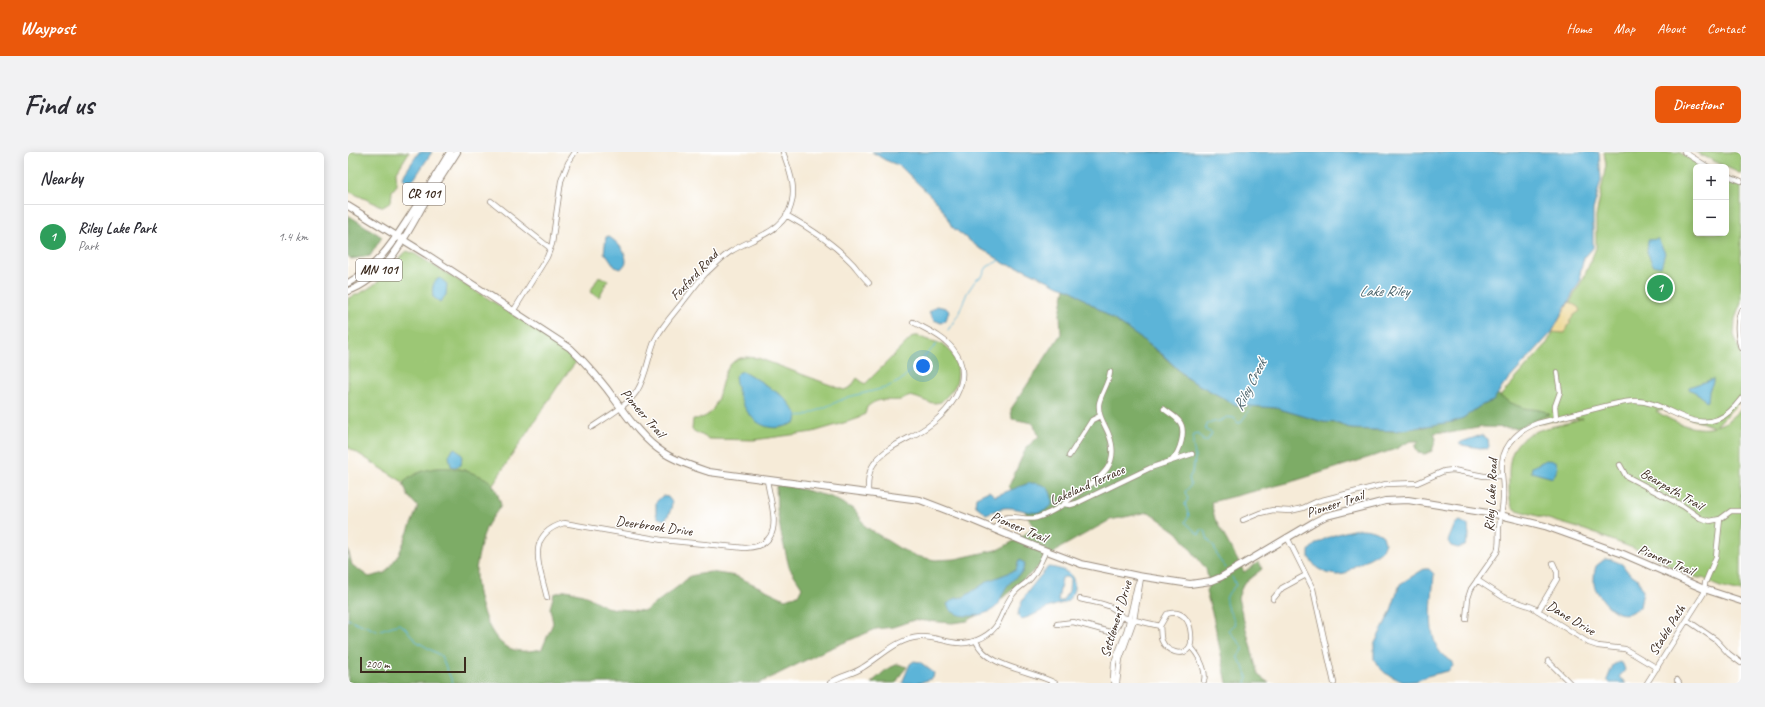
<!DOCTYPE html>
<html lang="en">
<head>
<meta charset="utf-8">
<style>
  :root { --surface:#fff; --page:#f2f2f3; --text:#2b2b33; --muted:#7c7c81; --line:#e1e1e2; --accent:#ea580c }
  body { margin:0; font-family:Caveat,sans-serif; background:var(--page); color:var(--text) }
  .controls { position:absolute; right:12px; top:12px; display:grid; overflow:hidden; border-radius:6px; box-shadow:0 2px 10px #0003 }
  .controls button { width:36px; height:36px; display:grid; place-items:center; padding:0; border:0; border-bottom:1px solid var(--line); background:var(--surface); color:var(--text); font:20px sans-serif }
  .scale { position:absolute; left:12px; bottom:10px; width:106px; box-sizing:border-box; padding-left:4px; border:2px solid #3b2a1e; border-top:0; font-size:11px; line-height:14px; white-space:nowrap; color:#3b2a1e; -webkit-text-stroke:3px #fff; paint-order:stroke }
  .you { position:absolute; left:575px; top:214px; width:14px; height:14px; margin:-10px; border:3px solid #fff; border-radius:50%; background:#1a73e8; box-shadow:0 0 0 6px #1a73e833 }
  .badge { display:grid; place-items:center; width:26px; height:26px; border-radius:50%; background:var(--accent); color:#fff; font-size:13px; font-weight:700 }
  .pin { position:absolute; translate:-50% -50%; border:2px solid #fff; box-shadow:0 1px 4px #0006 }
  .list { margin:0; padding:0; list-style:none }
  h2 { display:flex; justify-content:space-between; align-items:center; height:52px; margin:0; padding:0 16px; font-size:17px }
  h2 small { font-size:13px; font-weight:400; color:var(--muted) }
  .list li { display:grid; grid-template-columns:26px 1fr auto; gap:12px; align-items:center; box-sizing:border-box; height:64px; padding:0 16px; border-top:1px solid var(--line) }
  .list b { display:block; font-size:15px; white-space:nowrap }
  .list p { margin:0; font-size:13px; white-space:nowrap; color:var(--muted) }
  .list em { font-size:13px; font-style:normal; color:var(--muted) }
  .map { position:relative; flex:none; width:1393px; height:531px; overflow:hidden; border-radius:6px }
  header { display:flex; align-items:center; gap:24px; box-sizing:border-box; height:56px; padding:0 20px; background:var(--accent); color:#fff }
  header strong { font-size:19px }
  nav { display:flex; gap:22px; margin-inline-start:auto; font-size:14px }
  .intro { display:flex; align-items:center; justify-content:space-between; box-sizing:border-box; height:96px; padding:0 24px }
  h1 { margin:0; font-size:28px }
  .button { padding:10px 18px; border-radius:6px; background:var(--accent); color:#fff; font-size:14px; font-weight:700 }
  main { display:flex; gap:24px; padding:0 24px }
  aside { flex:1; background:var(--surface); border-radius:6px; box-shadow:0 2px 10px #0003 }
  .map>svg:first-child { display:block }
  .green { fill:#9cc774; stroke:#6c7849; fill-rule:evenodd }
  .forest { fill:#7dac66; stroke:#5c6b42 }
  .sand { fill:#eeda9e; stroke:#94825e }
  .water { fill:#5bb4d8; stroke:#4b6f7b; fill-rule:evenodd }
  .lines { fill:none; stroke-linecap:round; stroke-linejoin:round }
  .stream { stroke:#5bb4d8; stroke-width:1 }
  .minor-casing { stroke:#988a7b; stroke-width:6 }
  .major-casing { stroke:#988a7b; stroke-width:8 }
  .minor { stroke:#fff; stroke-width:4.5 }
  .major { stroke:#fff; stroke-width:6 }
  .labels { text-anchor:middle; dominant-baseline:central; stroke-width:3; stroke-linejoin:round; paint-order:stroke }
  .shield { fill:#fff; stroke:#766a62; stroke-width:1 }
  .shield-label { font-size:13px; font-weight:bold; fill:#3b2a1e }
  .street-label { font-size:14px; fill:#3b2a1e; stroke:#fff }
  .water-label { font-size:15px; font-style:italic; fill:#486168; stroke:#fff }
</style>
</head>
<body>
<header>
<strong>Waypost</strong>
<nav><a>Home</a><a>Map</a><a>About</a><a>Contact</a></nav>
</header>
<div class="intro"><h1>Find us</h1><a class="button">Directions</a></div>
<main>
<aside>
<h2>Nearby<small></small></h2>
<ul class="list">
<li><span class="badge" style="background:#2e9e5b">1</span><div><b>Riley Lake Park</b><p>Park</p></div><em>1.4 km</em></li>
</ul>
</aside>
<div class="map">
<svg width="1393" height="531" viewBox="0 0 1393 531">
  <rect width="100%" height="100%" fill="#fff"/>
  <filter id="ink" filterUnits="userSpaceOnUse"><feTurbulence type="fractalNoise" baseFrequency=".025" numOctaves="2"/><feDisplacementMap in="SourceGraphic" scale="8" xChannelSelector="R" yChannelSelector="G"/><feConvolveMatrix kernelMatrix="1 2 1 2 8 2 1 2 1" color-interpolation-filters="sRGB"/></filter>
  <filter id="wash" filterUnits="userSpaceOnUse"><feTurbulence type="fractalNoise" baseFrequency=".012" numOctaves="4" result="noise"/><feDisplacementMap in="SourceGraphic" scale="16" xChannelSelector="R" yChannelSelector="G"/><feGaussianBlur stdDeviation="0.9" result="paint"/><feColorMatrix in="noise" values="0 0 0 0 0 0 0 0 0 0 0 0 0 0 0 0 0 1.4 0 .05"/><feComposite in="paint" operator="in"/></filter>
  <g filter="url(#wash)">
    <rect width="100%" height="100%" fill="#f6ebd8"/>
    <path class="green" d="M0 0H61L48 21 49 33 44 39 43 50 35 55 0 39Z
      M1256 0H1331L1355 15H1348V81H1378V26L1393 31V151L1387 167 1386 183 1393 202V248L1368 274 1378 270 1393 257V440C1384 438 1373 436 1365 432 1359 429 1357 425 1350 426L1322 414 1306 404 1237 378 1166 357C1160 349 1161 337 1161 327 1159 273 1197 280 1235 266L1155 274 1148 249 1198 193 1236 125 1248 96V65L1258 13ZM1319 258 1366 275C1346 280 1325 270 1308 259Z
      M1347 0H1393V22Z
      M59 99 67 102C121 136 181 168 229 209L216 225 143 335 124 330 118 318 95 317 69 339 0 295V146C18 140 32 130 44 116 49 110 53 103 59 99Z
      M251 124 260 128 251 145 242 140Z
      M565 184H571C579 189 583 188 591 191 607 197 614 219 607 234 603 240 598 245 593 250 581 253 577 248 566 245 561 243 557 247 552 248 538 250 532 244 519 255L517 262 509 267 465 280 406 288 361 287 344 278 345 267C383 268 362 208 398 205 402 205 406 206 410 206L496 238 503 235 509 226 517 232Z"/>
    <path class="forest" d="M0 63 34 85 22 104 3 107 0 104Z
      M717 136 723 138 795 188 814 203 840 227 888 253 928 256 975 270 991 271 1003 277 1048 279 1060 276 1077 275 1083 272 1104 270 1115 266 1132 254 1145 249 1149 242C1157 248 1166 253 1176 256 1185 258 1192 256 1201 262L1169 276 1135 275 1101 281 1094 280 1086 281 1088 287 1084 299 1077 302 1070 301 1067 294 1071 289H1062L1048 297 943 330 863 350 867 367 896 420 911 410 914 417 895 432 890 446 910 523 921 531H879L865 464 858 440 861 431 858 417 830 381 801 360 762 368 712 396 643 456 619 469 604 471 566 468 545 475 528 477 476 499 412 531H0V398L4 413 21 425 37 421 51 402 70 355 60 344 55 331C74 313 103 312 127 322 133 324 141 327 145 333 149 338 151 347 153 353 149 360 142 368 138 376 134 387 131 400 129 411 124 433 138 487 161 496 172 501 183 499 194 497L205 471 202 456 206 442 218 438 235 442 258 455 268 457 297 459 332 433 342 424 362 420 388 424 437 447 450 443 454 435 441 415 433 381 429 357 428 334 434 332 483 345 507 358 518 375 551 396 568 404 587 408 607 407 652 397 676 383 686 374 661 334 678 296 691 284 685 271 664 267 663 257 713 182 712 162Z
      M550 512 559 515 553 522 548 531H523L539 517Z"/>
    <path class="sand" d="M1221 150 1230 155 1232 159 1226 163 1221 170 1223 171 1219 174 1217 181 1204 180Z"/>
    <path class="water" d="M71 0H84L66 27 62 30H59L55 26 57 21Z
      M524 0H1251L1253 28 1245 58V96L1236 106 1232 121 1233 127 1204 180 1155 234 1145 249 1132 254 1115 266 1104 270 1048 279 1003 277 991 271 975 270 928 256 888 253 840 227 815 203 795 188 723 138 711 134 674 116 657 112 641 101 631 96 604 75 595 58 585 46 552 14 537 8Z
      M260 84C269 90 279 99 278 111L273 117 267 115 259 103 256 101 258 85Z
      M1310 87 1317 101 1313 115 1305 113 1299 100 1300 88Z
      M92 126 99 132 98 143 92 150 85 145C84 137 84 129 92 126Z
      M589 154 598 156 601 159 598 168 593 171 586 168 581 160Z
      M395 219 412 229 437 246 449 262 448 270C411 289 391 257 387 224L390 221Z
      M1365 227V230L1361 239 1360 249 1358 250 1352 243 1341 237V235Z
      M1134 283 1140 287 1141 295 1139 297 1113 293 1111 292 1113 290Z
      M107 296 114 303 113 313 107 315 103 314 101 304 104 298Z
      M1198 308 1208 309 1210 316 1205 326 1183 320 1184 315Z
      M681 331C697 331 705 336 704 353 690 369 673 354 656 356 650 357 644 360 638 362L627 353 628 345 641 339 647 344Z
      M314 344 320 345 324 350C324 355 321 364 317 368L310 366 308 362V350Z
      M1112 369 1120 373 1121 384 1117 394 1110 396 1103 394 1100 389 1107 372Z
      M1010 377C1019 377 1028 378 1035 384L1037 391 1034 398 1029 402 1005 415 997 422 989 423 978 421 969 416 961 406V399C968 387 997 379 1010 377Z
      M1257 407 1264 408 1274 412 1279 419 1290 427 1295 439 1292 455C1277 467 1266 462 1255 448 1252 444 1247 438 1246 432 1246 426 1246 420 1248 414Z
      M671 408 677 411 674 421C666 425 657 435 654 444 652 448 652 452 648 455 638 465 604 470 599 452L608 446 616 445 640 429 668 418Z
      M700 415C713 416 728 421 726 435 726 440 723 445 719 449 716 451 712 452 708 453 696 456 685 465 673 467L670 464C670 448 690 427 700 415ZM716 425H719L722 427 721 439 714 449H710L714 426Z
      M1076 417H1081L1086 422C1085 444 1076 489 1097 505 1100 507 1102 508 1105 510V514L1100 519 1083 523 1068 529 1055 530 1037 521 1030 514 1026 507V493L1042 461 1052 432Z
      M566 509 572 510 586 521 585 526 571 531H554L562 512Z
      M1271 510 1275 512 1277 518 1271 525 1278 531H1262L1259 528 1265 513Z"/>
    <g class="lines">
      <path class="stream" d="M600 178 610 163 619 141 627 129 634 124 639 115 652 108
        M449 264 459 263 500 245 537 236 552 229 590 191
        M878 416 870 406 866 395 860 388 857 378H853L851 383 837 370 841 364 837 352 840 347 837 340 843 333 841 326 844 321C844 315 847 312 847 306 847 297 843 294 846 283L851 282 855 289H859L864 281 857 278 860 271 872 269 879 265 886 266 890 271H892L904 255
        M884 425 888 433C867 452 885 457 887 473L880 478 895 495V498L889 505C894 514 902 520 898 531
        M0 467 29 479 51 472 57 476 68 489 93 504 105 531"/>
    </g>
  </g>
  <g filter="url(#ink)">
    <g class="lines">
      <defs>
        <path id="minor" d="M1336 0 1360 15
          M1378 23 1393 29
          M143 49 202 96
          M438 63C462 76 486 92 505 112 510 118 515 125 521 131
          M166 158 199 105 204 92 213 29 220 11 227 0
          M1393 158C1388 171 1389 183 1393 196
          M816 257C821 261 827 264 831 269 839 278 832 300 824 308
          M1208 267 1207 254 1212 240 1209 220
          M244 275C259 265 279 254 289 239 299 223 300 204 307 188 314 174 325 162 334 151 342 141 349 131 357 122 365 115 373 106 382 100 402 87 430 82 441 59 450 38 442 20 435 0
          M721 304 744 268 752 264
          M1272 313 1278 324 1335 354 1352 366 1362 369 1372 367
          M520 340C520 329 520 318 528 309 539 295 558 288 573 279 601 262 629 227 605 197 595 184 577 177 565 170
          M716 352C739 331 776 321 761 283 757 272 750 265 751 252 753 241 761 231 762 220
          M895 368 912 361 925 358 942 359 955 356 970 349 1038 332 1069 331 1096 319 1105 318 1136 324H1154
          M647 378C656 355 671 370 688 366 699 363 707 358 716 352L722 353 729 351 802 316 844 302
          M939 385 965 437 986 531
          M1129 428 1155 445 1184 455 1241 491 1250 494 1277 497 1309 516
          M199 446C192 415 176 383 216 371L314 388 397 396C440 394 423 355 419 328
          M925 447 934 436 958 423
          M1190 459 1209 427V420L1205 411
          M774 465 812 474 819 462C834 457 842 468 843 482 843 486 844 491 842 494 836 507 818 499 814 489 812 485 813 479 812 474
          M1118 467 1120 446 1123 437 1149 400C1152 391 1150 384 1151 375 1153 363 1156 351 1155 338 1155 329 1153 320 1154 310 1157 291 1172 277 1190 271 1210 266 1230 261 1250 256 1261 253 1273 250 1286 249 1317 248 1339 279 1370 267 1380 263 1387 255 1393 247
          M1339 468 1368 488 1381 502 1393 511
          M709 472 725 470 762 480 767 478 774 465C765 451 747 451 732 447
          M628 489C639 516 684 518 707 531
          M842 494C850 502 859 518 856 529
          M1200 509 1222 531
          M1329 528 1331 531
          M482 531C492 523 504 523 514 516 534 504 548 487 572 485 592 484 609 497 629 488 655 478 651 460 665 442 670 435 678 432 683 426 690 418 693 408 698 399
          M767 531 765 528 766 511 779 477 789 433 793 424
          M769 531 772 507 786 468 793 426
          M1299 531 1356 441 1357 431 1368 405 1372 367 1383 359H1393"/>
        <path id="major" d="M0 54 78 102 222 196C240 213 256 232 270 252 283 270 297 289 316 301 330 310 346 315 361 320L572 348 624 368 691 396 733 412 790 424 842 432 863 429 873 425 966 370 978 364 1026 352 1037 349 1060 348 1152 363 1197 374 1275 402 1356 437 1393 449
          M0 131C27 116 42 95 58 70 73 47 88 24 102 0
          M0 139C36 127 57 86 74 55 85 36 98 18 109 0"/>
      </defs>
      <use href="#minor" class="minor-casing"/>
      <use href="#major" class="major-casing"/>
      <use href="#minor" class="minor"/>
      <use href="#major" class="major"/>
    </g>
  </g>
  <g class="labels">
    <g class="shield">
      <rect x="55" y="31" width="42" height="22" rx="3"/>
      <rect x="8" y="107" width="46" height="22" rx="3"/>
    </g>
    <g class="shield-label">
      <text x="76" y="42">CR 101</text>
      <text x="31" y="118">MN 101</text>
    </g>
    <g class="street-label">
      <text transform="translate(346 123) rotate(-47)">Foxford Road</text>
      <text transform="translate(295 261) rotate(49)">Pioneer Trail</text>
      <text transform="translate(739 333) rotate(-24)">Lakeland Terrace</text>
      <text transform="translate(1324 337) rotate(30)">Bearpath Trail</text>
      <text transform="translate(1143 343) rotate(-87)">Riley Lake Road</text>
      <text transform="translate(987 352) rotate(-18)">Pioneer Trail</text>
      <text transform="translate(306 374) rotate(8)">Deerbrook Drive</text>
      <text transform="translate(671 375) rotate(23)">Pioneer Trail</text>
      <text transform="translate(1318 408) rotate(23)">Pioneer Trail</text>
      <text transform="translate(1223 466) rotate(31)">Dane Drive</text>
      <text transform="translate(768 467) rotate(-73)">Settlement Drive</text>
      <text transform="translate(1319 478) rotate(-58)">Stable Path</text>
    </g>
    <g class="water-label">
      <text x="1036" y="139">Lake Riley</text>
      <text transform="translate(902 233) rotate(-63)">Riley Creek</text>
    </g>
  </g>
</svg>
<div class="controls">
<button>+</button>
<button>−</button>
</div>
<div class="scale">200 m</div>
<div class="you"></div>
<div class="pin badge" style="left:1312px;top:136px;background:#2e9e5b">1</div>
</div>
</main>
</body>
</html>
